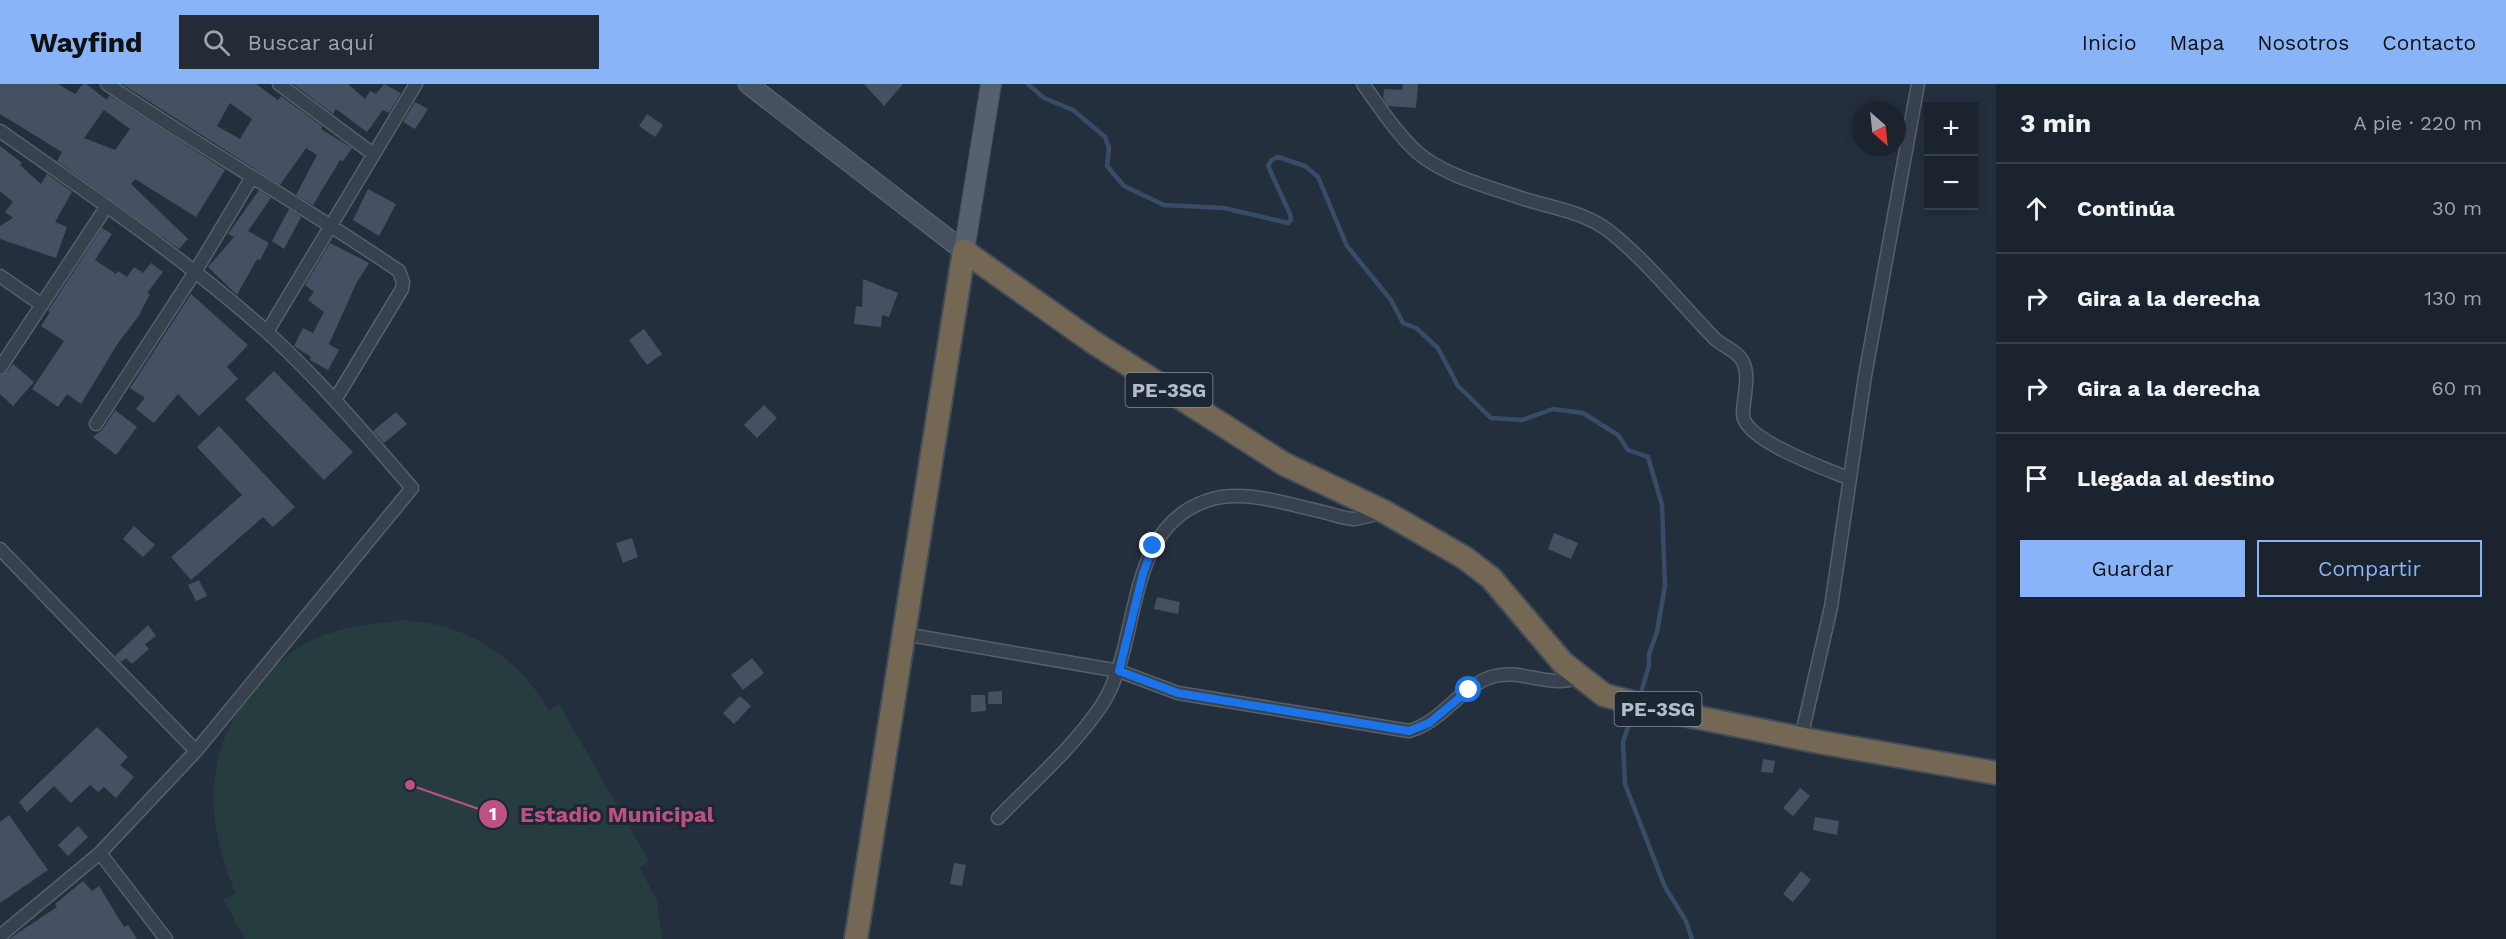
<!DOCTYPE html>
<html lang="es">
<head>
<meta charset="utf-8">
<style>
  :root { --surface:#1b232e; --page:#242b36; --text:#f1f3f6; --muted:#a0a4aa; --line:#39404a; --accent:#8ab4f8 }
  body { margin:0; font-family:"Work Sans",sans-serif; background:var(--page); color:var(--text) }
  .controls { position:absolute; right:18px; top:18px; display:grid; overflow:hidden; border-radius:0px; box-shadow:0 3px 9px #0003 }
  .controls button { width:54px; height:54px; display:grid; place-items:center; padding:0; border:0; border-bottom:2px solid var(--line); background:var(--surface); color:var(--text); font:30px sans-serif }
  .compass { position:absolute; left:1852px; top:18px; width:54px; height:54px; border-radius:50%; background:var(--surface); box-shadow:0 3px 9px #0003; rotate:153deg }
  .stop { position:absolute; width:18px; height:18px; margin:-14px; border:4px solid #1a73e8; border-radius:50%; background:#fff }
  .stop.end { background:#1a73e8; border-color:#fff; box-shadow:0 2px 6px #0008 }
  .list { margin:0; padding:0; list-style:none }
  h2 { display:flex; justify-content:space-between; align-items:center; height:78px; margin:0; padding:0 24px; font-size:26px }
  h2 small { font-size:20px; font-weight:400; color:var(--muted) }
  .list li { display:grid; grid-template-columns:39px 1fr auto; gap:18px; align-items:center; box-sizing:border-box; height:90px; padding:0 24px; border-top:2px solid var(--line) }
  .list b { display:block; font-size:22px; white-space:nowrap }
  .list em { font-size:20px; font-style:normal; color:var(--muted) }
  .actions { display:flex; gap:12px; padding:18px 24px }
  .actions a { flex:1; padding:14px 0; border:2px solid var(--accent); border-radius:0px; text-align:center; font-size:21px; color:var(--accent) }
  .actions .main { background:var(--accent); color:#111 }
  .icon { flex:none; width:33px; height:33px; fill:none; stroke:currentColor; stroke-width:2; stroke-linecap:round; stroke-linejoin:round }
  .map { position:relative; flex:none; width:1996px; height:855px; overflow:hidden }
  header { display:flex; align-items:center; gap:36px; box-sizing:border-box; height:84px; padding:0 30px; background:var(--accent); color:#111 }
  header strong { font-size:28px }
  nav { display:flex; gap:33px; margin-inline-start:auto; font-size:21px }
  .search { width:420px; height:54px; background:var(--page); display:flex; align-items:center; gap:15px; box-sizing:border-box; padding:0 21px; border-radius:0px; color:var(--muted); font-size:22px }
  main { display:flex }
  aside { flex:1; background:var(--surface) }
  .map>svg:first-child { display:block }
  .green { fill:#263c3f }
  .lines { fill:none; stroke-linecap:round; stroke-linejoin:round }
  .stream { stroke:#394c67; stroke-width:4.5 }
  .building { fill:#455162; fill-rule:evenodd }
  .street-casing { stroke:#565f6c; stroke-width:15 }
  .secondary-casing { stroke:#565f6c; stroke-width:21 }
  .primary-casing { stroke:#414a57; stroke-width:22 }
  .highway-casing { stroke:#434c59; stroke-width:26 }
  .street { stroke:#38414e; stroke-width:12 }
  .secondary { stroke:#465061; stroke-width:18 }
  .primary { stroke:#56606e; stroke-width:20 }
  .highway { stroke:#746855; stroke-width:22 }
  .route { stroke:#1a73e8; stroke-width:8 }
  .labels { text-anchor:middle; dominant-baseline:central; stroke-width:6; stroke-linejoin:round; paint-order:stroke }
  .shield { fill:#1d2633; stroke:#878f9c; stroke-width:1.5 }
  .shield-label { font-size:20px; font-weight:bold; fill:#b4bcc9 }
  .leader { fill:none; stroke:#bd5182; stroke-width:2 }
  .callout-dot { fill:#bd5182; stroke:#1d2633; stroke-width:2 }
  .mark-label { font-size:18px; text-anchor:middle; font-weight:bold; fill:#fff }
  .callout-label { font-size:22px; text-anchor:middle; font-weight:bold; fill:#bd5182; stroke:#1d2633; stroke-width:6; stroke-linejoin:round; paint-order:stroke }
</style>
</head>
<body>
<header>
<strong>Wayfind</strong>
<div class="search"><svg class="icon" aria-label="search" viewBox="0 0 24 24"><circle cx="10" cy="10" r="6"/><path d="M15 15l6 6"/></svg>Buscar aquí</div>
<nav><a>Inicio</a><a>Mapa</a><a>Nosotros</a><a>Contacto</a></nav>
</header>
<main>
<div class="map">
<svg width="1996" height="855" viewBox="0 0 1996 855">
  <rect width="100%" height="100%" fill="#242f3e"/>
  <path class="green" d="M402 536C418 538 437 539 452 545 494 560 528 589 549 627L559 620 649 777 640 784 657 817 662 855H245L223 815 236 810C205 736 202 670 254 604 272 582 294 563 322 552 347 542 376 540 402 536Z"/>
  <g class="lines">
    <path class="stream" d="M1028 0 1044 14 1073 26 1105 53 1109 64 1107 82 1124 102 1164 121 1224 124 1288 139 1291 136 1290 130 1268 82 1272 76 1278 73 1305 82 1318 93 1347 162 1391 216 1403 239 1416 244 1438 264 1458 302 1491 334 1522 336 1553 325 1583 329 1618 351 1628 366 1648 373 1662 421 1665 502 1657 548 1649 570V581L1641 609
      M1632 631 1623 658 1625 700 1665 803 1686 837 1692 855"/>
  </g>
  <path class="building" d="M0 0H58L75 10 83 0H86L107 16 109 11 225 86 196 133 135 95 131 100 188 155 179 165 57 77 62 68 0 30ZM104 26 130 45 115 66 84 54Z
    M122 0H256L278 16 281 12 323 43 321 45 352 64 343 77 340 76 313 121 296 111 317 71 306 64 280 101ZM230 19 252 35 240 55 217 42Z
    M293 0H348L365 15 370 7 376 10 384 0 401 9 389 29 383 26 367 48 336 25 333 30Z
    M864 0H903L884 22Z
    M1403 0H1418L1416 24 1388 22 1383 14 1384 5 1402 6Z
    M415 18 428 25 415 45 403 38Z
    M647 30 663 41 655 53 639 42Z
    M0 62 22 79 20 81 41 100 47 90 72 108 55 138 67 143 56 174 0 155V142L13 134 5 128 13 118 0 107Z
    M368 105 396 120 379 152 353 136Z
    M259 106 271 114 248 147 269 159 260 176 257 175 237 211 208 183 234 153 228 150Z
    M289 125 301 133 284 165 272 157Z
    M102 144 112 150 95 176 116 190 118 187 127 193 134 183 143 189 151 179 163 188 147 209 150 210 138 233 118 259 81 320 67 310 58 323 32 305 64 257 41 242 50 228 48 227Z
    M330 159 369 179 356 200 329 260 339 266 328 286 310 276 311 273 294 262 303 244 313 249 324 228 308 216 314 208 305 201Z
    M863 195 898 209 889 233 882 231 881 243 854 240 856 222 862 223Z
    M191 210 248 261 227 283 238 295 199 332 178 310 154 339 136 325 145 314 130 304Z
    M644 245 662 270 647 281 629 256Z
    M13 280 34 298 13 322 0 310V292L6 289Z
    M274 287 353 368 324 396 245 315Z
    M764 321 777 334 757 354 744 341Z
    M115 326 137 343 116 371 93 353 103 345Z
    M396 328 407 340 384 359 373 347Z
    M219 342 295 423 273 443 263 433 191 496 171 473 242 411 197 363Z
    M134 442 155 461 143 473 123 455Z
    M1554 449 1578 459 1571 475 1548 465Z
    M632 454 638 473 623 479 616 459Z
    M199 496 207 512 196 517 188 501Z
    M1157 513 1180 518 1178 530 1154 525Z
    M148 541 156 552 145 560 149 565 132 580 126 574 121 578 115 572Z
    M752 574 764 589 743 606 731 591Z
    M1002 607V620H988V608Z
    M971 611H985L986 627 971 628Z
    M740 612 751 622 734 640 723 629Z
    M97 643 128 673 120 681 134 693 116 714 104 703 98 708 90 701 71 719 54 702 27 728 19 718Z
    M1763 675 1775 677 1773 689 1761 688Z
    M1800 704 1810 712 1793 732 1783 724Z
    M9 731 48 786 0 819V738Z
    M1815 733 1839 737 1837 751 1813 746Z
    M78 742 88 753 68 772 58 761Z
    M954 779 966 781 962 802 950 800Z
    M1801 787 1811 796 1793 818 1783 810Z
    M83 797 92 807 99 802 124 843 128 841 137 855H9L57 823 55 820Z"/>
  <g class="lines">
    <defs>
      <path id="street" d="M107 0C203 65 304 122 399 187L403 198 402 205 335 316
        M279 0 373 70
        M1363 0C1379 22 1396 49 1417 68 1444 92 1490 103 1524 115 1553 124 1584 128 1609 147 1648 178 1679 218 1714 254 1722 262 1736 266 1742 276 1751 291 1743 314 1743 330 1743 356 1826 385 1848 394
        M0 47C91 111 183 173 266 247 319 295 365 350 412 404L196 667 100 769 0 852
        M0 192 42 221
        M267 248 416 0
        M0 284 107 122
        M96 340 195 188 252 93
        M0 465 196 667
        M904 550 1119 587 1178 609 1409 647C1441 639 1459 604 1491 593 1516 585 1537 598 1561 597 1567 597 1573 595 1579 594
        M1801 654 1831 523 1865 292 1918 0
        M998 734C1034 697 1075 662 1103 619 1142 557 1123 446 1206 417 1243 404 1286 420 1323 428 1332 430 1344 435 1354 435 1362 434 1372 431 1380 429
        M100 769 166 855"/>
      <path id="secondary" d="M748 0 964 167"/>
      <path id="primary" d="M964 167 991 0"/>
      <path id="highway" d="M856 855 964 167 1093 258 1284 380 1385 428 1465 474 1491 494 1563 579 1604 611 1661 626 1819 658 1996 689"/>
    </defs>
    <use href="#street" class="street-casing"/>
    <use href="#secondary" class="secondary-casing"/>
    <use href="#primary" class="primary-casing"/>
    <use href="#highway" class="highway-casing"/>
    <use href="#street" class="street"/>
    <use href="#secondary" class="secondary"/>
    <use href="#primary" class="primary"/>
    <use href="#highway" class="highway"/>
  </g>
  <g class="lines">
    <path class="route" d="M1153 462 1143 490 1119 587 1178 609 1409 647 1429 639 1469 606"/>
  </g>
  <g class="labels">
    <g class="shield">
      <rect x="1125.5" y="289" width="87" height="34" rx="4.5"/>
      <rect x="1614.5" y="608" width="87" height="34" rx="4.5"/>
    </g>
    <g class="shield-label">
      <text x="1169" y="306">PE-3SG</text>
      <text x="1658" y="625">PE-3SG</text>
    </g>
  </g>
  <path class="leader" d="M410 701L493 730"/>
  <g class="callout-dot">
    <circle cx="410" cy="701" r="6"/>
    <circle cx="493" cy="730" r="15"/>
  </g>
  <g class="mark-label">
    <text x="493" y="736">1</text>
  </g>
  <g class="callout-label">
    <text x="617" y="738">Estadio Municipal</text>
  </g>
</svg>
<div class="controls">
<button>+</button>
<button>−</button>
</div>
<svg class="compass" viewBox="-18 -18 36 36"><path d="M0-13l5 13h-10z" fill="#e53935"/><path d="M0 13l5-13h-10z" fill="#a0a4aa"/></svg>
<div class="stop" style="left:1469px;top:606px"></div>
<div class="stop end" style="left:1153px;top:462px"></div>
</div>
<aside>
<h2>3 min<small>A pie · 220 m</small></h2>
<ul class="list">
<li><svg class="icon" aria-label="ahead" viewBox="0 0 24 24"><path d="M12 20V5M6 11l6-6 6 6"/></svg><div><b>Continúa</b></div><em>30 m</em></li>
<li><svg class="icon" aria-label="right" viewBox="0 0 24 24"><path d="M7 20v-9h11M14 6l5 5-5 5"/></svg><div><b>Gira a la derecha</b></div><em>130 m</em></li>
<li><svg class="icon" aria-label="right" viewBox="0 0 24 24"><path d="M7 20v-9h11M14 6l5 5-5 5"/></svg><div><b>Gira a la derecha</b></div><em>60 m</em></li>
<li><svg class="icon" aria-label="arrive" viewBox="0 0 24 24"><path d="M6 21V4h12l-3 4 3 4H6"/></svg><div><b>Llegada al destino</b></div></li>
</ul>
<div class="actions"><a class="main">Guardar</a><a>Compartir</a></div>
</aside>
</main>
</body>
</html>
